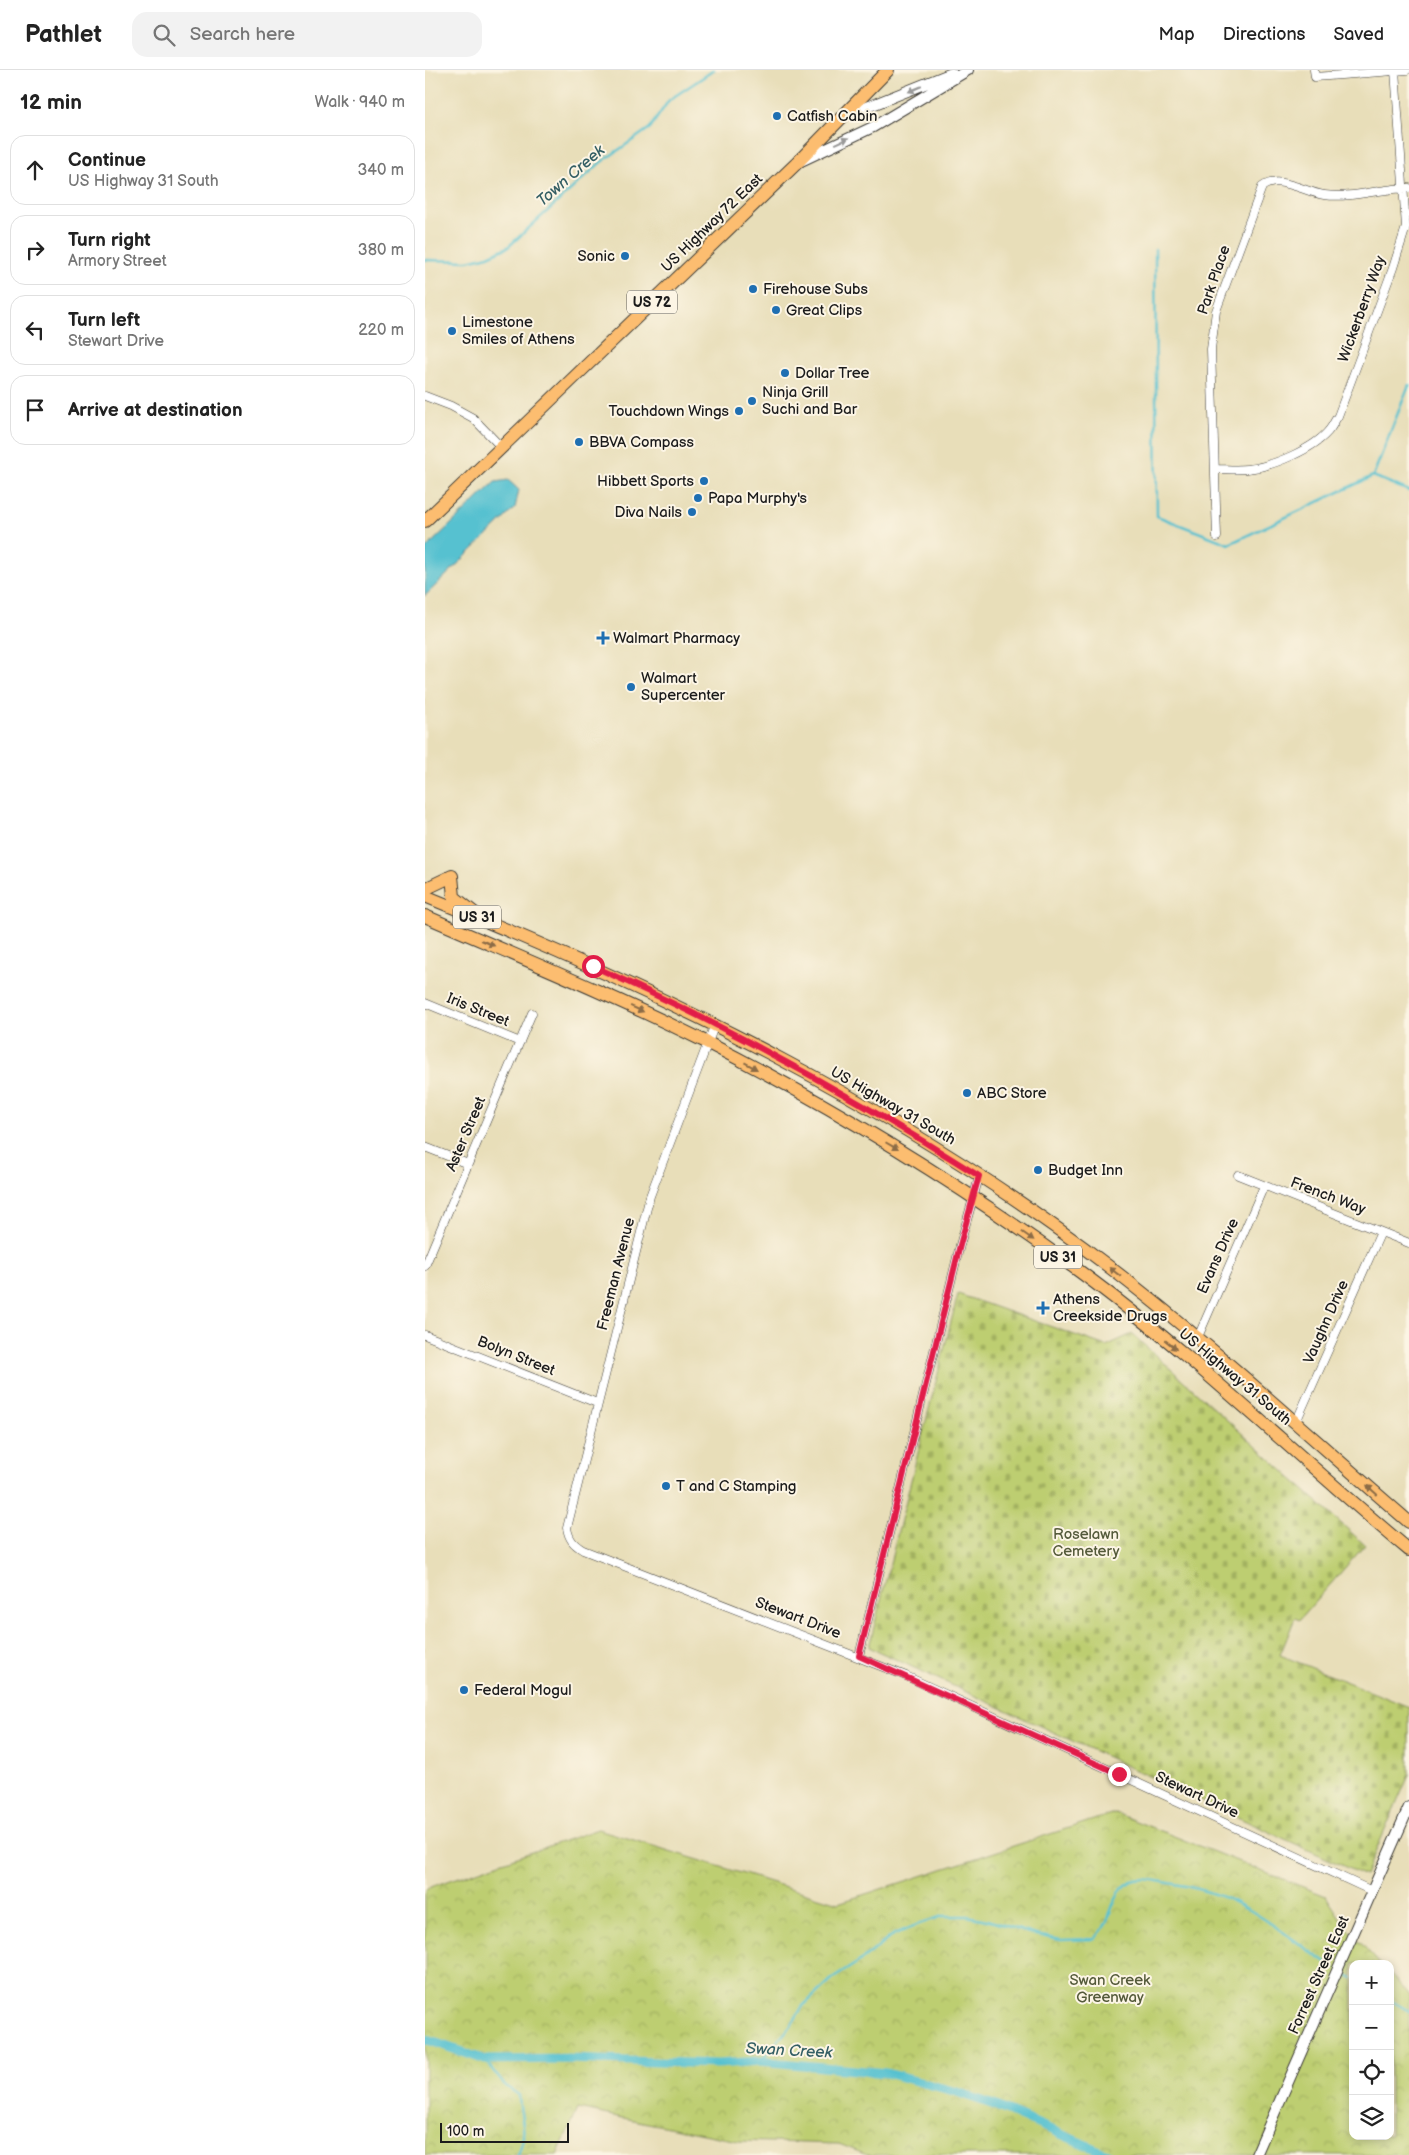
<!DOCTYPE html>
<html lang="en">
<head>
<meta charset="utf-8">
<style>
  :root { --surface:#fff; --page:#f2f2f2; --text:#222; --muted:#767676; --line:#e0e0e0 }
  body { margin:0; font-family:"Balsamiq Sans",sans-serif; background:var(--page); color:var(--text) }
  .controls { position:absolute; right:15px; bottom:15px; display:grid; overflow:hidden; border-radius:10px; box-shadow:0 2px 8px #0003 }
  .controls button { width:45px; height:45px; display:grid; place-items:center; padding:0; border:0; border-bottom:1px solid var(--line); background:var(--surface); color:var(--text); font:25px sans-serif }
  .scale { position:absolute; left:15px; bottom:12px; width:129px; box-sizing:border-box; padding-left:5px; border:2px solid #1c1c1c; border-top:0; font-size:14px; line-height:18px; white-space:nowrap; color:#1c1c1c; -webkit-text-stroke:4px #fcf5e5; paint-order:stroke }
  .stop { position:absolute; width:15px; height:15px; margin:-11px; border:4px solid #e11d48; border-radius:50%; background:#fff }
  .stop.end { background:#e11d48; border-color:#fff; box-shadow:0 1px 5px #0008 }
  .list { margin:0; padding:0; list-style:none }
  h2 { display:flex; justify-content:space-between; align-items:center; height:65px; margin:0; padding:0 20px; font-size:21px }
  h2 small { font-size:16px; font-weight:400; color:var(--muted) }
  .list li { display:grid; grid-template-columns:32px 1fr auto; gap:15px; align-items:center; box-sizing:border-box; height:70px; margin:0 10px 10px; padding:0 10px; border:1px solid var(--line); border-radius:15px }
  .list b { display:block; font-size:19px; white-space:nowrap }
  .list p { margin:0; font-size:16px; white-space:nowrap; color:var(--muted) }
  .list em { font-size:16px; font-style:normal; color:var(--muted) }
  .icon { flex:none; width:28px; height:28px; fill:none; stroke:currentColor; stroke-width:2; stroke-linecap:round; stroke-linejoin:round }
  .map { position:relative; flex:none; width:984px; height:2085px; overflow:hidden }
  header { display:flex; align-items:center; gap:30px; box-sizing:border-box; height:70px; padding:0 25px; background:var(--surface); border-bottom:1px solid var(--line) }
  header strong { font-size:24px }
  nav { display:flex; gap:28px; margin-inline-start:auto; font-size:18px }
  .search { width:350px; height:45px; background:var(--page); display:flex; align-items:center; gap:12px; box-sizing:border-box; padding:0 18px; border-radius:15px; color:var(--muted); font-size:19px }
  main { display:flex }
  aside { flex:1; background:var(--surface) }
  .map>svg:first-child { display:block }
  .cemetery { fill:url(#cemetery-stones); stroke:#6c7546 }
  .park { fill:url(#park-crowns); stroke:#6c7546 }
  .water { fill:#56c1d0; stroke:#396e76 }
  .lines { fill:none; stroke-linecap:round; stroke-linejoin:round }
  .stream { stroke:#56c1d0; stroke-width:2.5 }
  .canal { stroke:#56c1d0; stroke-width:9 }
  .minor-casing { stroke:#3b3934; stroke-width:9 }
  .tertiary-casing { stroke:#3b3934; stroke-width:12 }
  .primary-casing { stroke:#3b3934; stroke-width:14 }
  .trunk-casing { stroke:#3b3934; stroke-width:14 }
  .minor { stroke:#fff; stroke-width:8 }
  .tertiary { stroke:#fff; stroke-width:10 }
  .primary { stroke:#fcbd6f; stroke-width:12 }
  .trunk { stroke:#fcbd6f; stroke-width:12 }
  .oneway { fill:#999 }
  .oneway2 { fill:#8c6c46 }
  .route { stroke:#e11d48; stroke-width:6 }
  .poi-dot { fill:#1f6fb2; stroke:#fcf5e5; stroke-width:2 }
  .labels { text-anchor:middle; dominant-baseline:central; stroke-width:4; stroke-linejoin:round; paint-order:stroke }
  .shield { fill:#fcf5e5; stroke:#5f5d58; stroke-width:1 }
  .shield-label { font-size:14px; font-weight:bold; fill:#1c1c1c }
  .poi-label { font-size:15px; fill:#1c1c1c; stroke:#fcf5e5; text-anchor:start }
  .street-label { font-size:15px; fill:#1c1c1c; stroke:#fcf5e5 }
  .park-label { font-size:15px; fill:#545a3a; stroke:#fcf5e5 }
  .water-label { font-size:16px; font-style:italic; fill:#335e64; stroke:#fcf5e5 }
</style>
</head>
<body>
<header>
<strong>Pathlet</strong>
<div class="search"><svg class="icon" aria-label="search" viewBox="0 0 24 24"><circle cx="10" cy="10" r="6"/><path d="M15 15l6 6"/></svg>Search here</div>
<nav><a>Map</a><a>Directions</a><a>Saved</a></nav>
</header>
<main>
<aside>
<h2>12 min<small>Walk · 940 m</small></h2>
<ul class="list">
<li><svg class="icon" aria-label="ahead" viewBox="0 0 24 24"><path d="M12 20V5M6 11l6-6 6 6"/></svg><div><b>Continue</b><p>US Highway 31 South</p></div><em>340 m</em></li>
<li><svg class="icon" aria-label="right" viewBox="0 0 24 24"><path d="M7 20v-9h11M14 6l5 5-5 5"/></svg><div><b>Turn right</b><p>Armory Street</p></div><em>380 m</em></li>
<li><svg class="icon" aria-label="left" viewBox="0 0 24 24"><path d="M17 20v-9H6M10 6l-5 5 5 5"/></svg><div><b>Turn left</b><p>Stewart Drive</p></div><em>220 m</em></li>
<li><svg class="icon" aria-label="arrive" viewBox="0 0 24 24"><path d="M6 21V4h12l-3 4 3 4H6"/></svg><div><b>Arrive at destination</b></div></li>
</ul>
</aside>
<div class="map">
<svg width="984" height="2085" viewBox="0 0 984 2085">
  <defs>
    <pattern id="cemetery-stones" width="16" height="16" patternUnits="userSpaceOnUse" patternTransform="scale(1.25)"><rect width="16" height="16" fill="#bdce71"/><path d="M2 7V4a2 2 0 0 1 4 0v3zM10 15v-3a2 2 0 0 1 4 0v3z" fill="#a2b061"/></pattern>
    <pattern id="park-crowns" width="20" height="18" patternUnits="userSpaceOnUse" patternTransform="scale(1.25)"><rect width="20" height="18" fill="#bdce71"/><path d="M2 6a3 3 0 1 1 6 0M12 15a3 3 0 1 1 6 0" fill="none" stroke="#a2b061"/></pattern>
  </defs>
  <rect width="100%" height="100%" fill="#fcf5e5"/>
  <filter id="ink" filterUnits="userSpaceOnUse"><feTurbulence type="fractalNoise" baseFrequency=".02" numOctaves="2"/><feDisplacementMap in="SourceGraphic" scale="10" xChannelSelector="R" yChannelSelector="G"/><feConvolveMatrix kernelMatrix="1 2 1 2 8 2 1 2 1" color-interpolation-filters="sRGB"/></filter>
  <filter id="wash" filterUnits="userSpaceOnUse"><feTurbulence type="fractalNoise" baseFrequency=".0096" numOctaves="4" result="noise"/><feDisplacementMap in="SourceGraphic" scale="20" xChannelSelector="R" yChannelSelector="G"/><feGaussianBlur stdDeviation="1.12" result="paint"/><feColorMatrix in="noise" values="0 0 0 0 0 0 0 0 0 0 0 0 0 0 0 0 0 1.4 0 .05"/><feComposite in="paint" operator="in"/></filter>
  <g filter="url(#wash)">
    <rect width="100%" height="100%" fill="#e8deb9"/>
    <path class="cemetery" d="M533 1224 681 1276 707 1264 940 1475 874 1550 870 1548 855 1585 984 1637V1705L940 1806 444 1577Z"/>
    <path class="park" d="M690 1743 901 1826 921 1857 955 1894H928V2066H965V1904L984 1924V2085H442L414 2074 313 2071 153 2039 132 2085H0V1819L173 1759 413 1833Z"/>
    <path class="water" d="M83 410 94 420 90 438 0 526V479L70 412Z"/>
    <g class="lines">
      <path class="stream" d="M730 179 732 446 804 474 948 406 984 315
        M0 190 43 191 63 186 83 177 175 93 225 58 244 30 289 0
        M948 406 984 421
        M916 1902 928 1908
        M965 1930 984 1941
        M60 1990 80 2016 94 2025C95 2053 104 2056 93 2085
        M335 1991 365 1957 378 1936 407 1909 438 1889 468 1865 494 1854 518 1846H542L562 1850 611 1865 636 1870 670 1869C673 1865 677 1861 679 1857 688 1840 688 1823 705 1812 712 1807 730 1810 738 1812 766 1816 796 1824 821 1838 852 1855 879 1879 909 1898"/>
      <path class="canal" d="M0 1969 60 1990 142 1989 293 1994 335 1991 461 2003 532 2022 569 2035 684 2085"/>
    </g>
  </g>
  <g filter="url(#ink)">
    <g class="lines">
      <defs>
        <path id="minor" d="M889 0 890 7 982 0
          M0 326 26 336 48 348 77 378
          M791 399C801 399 812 400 822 399 846 397 890 379 905 359 908 355 910 350 913 346L968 198 981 157 970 0
          M792 467 786 279 791 241 837 117C854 104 879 122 899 125 927 129 956 118 984 118
          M0 933 95 972
          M290 954 225 1126 142 1458C144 1469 148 1474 158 1480L481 1606 947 1821
          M0 1077 43 1094
          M813 1105 984 1173
          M0 1196 107 943
          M0 1265 172 1333
          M773 1267 839 1116
          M871 1352 956 1162
          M434 1586 535 1175 554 1107"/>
        <path id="tertiary" d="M420 46 527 3
          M376 91 448 57 543 0
          M831 2085 984 1737"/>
        <path id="primary" d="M0 826C240 923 476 1038 683 1196 788 1276 884 1366 984 1452
          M0 846C94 887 189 926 281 972 411 1038 536 1115 654 1201 770 1286 873 1388 984 1480"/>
        <path id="trunk" d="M0 451 373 92 463 0
          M0 819 27 806 29 827 57 849"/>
      </defs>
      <use href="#minor" class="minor-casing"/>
      <use href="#tertiary" class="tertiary-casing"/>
      <use href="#primary" class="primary-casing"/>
      <use href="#trunk" class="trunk-casing"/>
      <use href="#minor" class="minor"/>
      <use href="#tertiary" class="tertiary"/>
      <use href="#primary" class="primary"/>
      <use href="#trunk" class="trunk"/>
    </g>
    <defs><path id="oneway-solid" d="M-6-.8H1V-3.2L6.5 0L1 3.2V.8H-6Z" transform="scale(1.25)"/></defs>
    <g class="oneway">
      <use href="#oneway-solid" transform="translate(490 19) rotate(157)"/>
      <use href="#oneway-solid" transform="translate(417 71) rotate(-25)"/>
    </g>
    <g class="oneway2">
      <use href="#oneway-solid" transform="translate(63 873) rotate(23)"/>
      <use href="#oneway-solid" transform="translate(212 939) rotate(24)"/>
      <use href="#oneway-solid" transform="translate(326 996) rotate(29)"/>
      <use href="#oneway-solid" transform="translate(467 1076) rotate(30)"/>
      <use href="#oneway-solid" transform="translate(603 1166) rotate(35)"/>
      <use href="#oneway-solid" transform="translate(690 1202) rotate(-142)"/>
      <use href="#oneway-solid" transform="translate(746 1275) rotate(40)"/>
      <use href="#oneway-solid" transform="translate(947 1420) rotate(-138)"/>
    </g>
  </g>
  <g class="lines" filter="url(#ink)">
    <path class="route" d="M168 896C209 915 251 934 291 955 381 1001 469 1052 554 1106L535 1175 434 1586 694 1704"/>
  </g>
  <g class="poi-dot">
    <circle cx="352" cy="46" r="5"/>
    <circle cx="200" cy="186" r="5"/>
    <circle cx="328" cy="219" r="5"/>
    <circle cx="351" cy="240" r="5"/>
    <circle cx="27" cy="261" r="5"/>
    <circle cx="360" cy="303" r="5"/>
    <circle cx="327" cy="331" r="5"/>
    <circle cx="314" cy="341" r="5"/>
    <circle cx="154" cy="372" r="5"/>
    <circle cx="279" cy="411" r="5"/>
    <circle cx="273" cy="428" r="5"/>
    <circle cx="267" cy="442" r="5"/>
    <path d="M175.5 560.5h5v5h5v5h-5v5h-5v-5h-5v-5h5z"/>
    <circle cx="206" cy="617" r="5"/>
    <circle cx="542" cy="1023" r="5"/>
    <circle cx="613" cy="1100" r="5"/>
    <path d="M615.5 1230.5h5v5h5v5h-5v5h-5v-5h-5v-5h5z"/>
    <circle cx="241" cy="1416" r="5"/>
    <circle cx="39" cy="1620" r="5"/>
  </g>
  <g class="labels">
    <g class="shield">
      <rect x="202" y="220.5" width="50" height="23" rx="4"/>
      <rect x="28" y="835.5" width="48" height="23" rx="4"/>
      <rect x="609" y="1175.5" width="48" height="23" rx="4"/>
    </g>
    <g class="shield-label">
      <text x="227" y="232">US 72</text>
      <text x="52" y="847">US 31</text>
      <text x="633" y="1187">US 31</text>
    </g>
    <g class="poi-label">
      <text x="362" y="46">Catfish Cabin</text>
      <text x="190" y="186" text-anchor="end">Sonic</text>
      <text x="338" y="219">Firehouse Subs</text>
      <text x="361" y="240">Great Clips</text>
      <text x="37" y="252">Limestone<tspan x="37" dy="17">Smiles of Athens</tspan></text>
      <text x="370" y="303">Dollar Tree</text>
      <text x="337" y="322">Ninja Grill<tspan x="337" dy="17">Suchi and Bar</tspan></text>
      <text x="304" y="341" text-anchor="end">Touchdown Wings</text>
      <text x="164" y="372">BBVA Compass</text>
      <text x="269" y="411" text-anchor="end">Hibbett Sports</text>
      <text x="283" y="428">Papa Murphy's</text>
      <text x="257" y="442" text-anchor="end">Diva Nails</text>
      <text x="188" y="568">Walmart Pharmacy</text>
      <text x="216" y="608">Walmart<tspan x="216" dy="17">Supercenter</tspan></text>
      <text x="552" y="1023">ABC Store</text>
      <text x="623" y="1100">Budget Inn</text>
      <text x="628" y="1229">Athens<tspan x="628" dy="17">Creekside Drugs</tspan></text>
      <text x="251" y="1416">T and C Stamping</text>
      <text x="49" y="1620">Federal Mogul</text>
    </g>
    <g class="street-label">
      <text transform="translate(287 153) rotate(-44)">US Highway 72 East</text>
      <text transform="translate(789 210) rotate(-71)">Park Place</text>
      <text transform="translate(937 239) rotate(-70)">Wickerberry Way</text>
      <text transform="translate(53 940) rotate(22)">Iris Street</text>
      <text transform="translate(468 1036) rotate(30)">US Highway 31 South</text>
      <text transform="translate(41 1064) rotate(-67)">Aster Street</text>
      <text transform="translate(903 1126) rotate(21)">French Way</text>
      <text transform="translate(793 1186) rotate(-66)">Evans Drive</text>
      <text transform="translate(191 1204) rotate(-76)">Freeman Avenue</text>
      <text transform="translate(901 1252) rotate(-66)">Vaughn Drive</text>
      <text transform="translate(91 1286) rotate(22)">Bolyn Street</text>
      <text transform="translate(810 1307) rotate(40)">US Highway 31 South</text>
      <text transform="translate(373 1548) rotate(21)">Stewart Drive</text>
      <text transform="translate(772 1725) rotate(25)">Stewart Drive</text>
      <text transform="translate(894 1905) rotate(-66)">Forrest Street East</text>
    </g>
    <g class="park-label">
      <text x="661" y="1464">Roselawn<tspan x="661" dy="17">Cemetery</tspan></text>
      <text x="685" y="1910">Swan Creek<tspan x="685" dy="17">Greenway</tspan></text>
    </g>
    <g class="water-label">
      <text transform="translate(146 106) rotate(-41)">Town Creek</text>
      <text transform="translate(364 1981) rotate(3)">Swan Creek</text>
    </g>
  </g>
</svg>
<div class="controls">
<button>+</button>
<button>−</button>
<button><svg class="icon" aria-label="locate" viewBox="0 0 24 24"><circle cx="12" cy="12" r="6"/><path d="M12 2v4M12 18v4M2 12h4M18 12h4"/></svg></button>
<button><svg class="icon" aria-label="layers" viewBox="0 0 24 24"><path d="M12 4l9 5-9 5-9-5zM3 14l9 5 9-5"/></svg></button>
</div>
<div class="scale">100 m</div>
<div class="stop" style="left:168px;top:896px"></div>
<div class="stop end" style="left:694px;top:1704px"></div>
</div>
</main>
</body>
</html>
